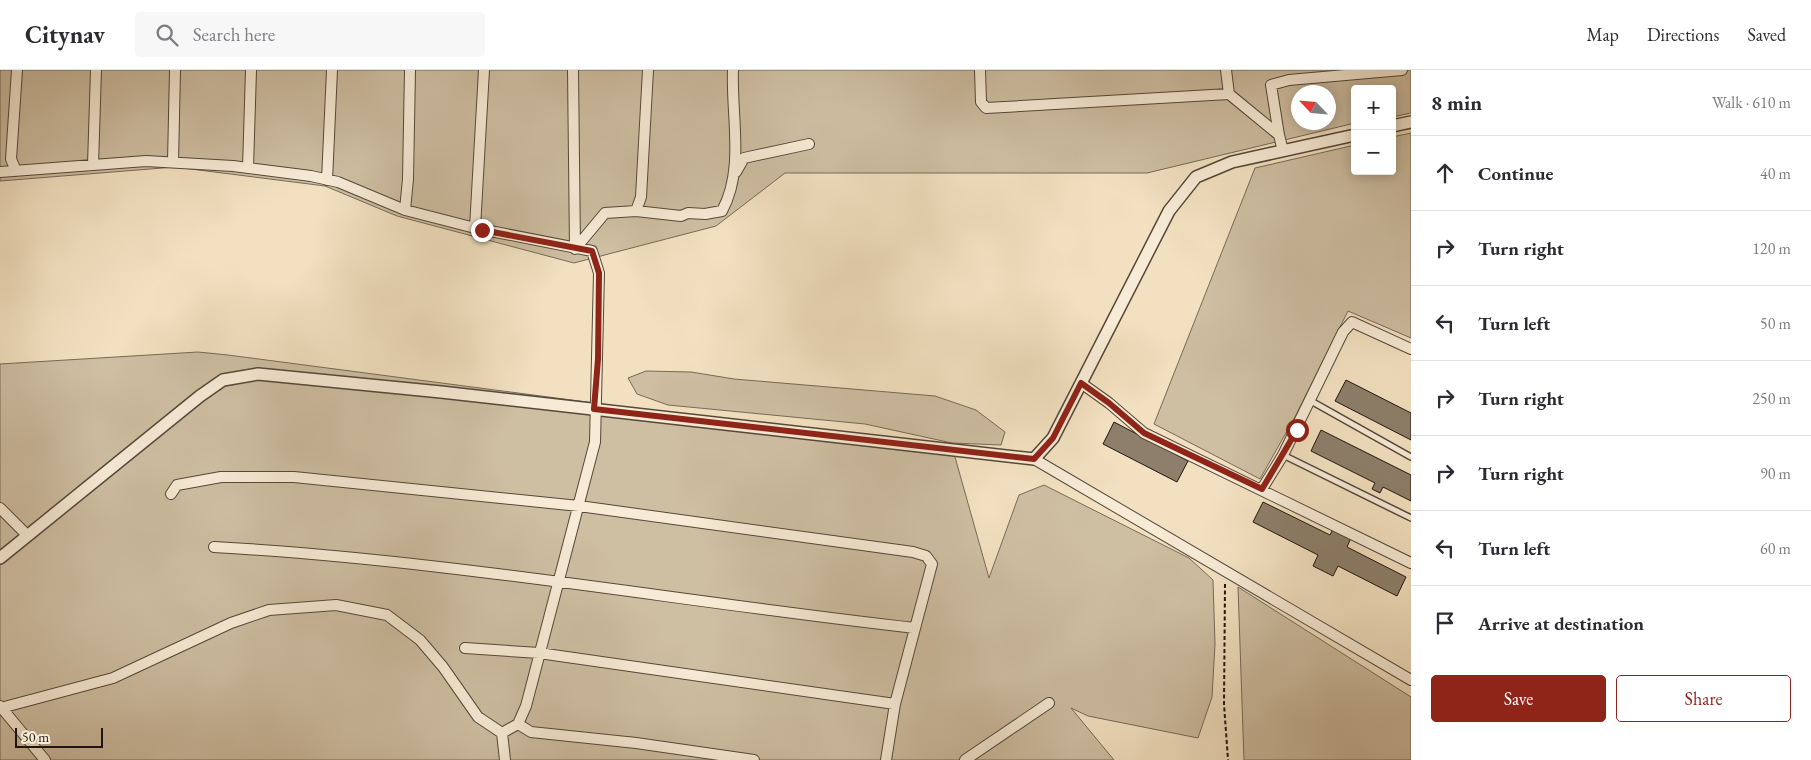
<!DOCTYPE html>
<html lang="en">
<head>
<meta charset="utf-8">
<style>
  :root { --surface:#fff; --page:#f7f7f7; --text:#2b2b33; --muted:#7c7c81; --line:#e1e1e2; --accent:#8f2418 }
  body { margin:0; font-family:"EB Garamond",serif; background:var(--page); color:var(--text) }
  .controls { position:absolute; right:15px; top:15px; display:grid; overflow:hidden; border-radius:5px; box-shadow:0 2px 12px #0003 }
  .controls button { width:45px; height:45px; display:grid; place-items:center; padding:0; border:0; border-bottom:1px solid var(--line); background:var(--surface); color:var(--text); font:25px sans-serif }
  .compass { position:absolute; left:1291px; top:15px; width:45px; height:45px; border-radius:50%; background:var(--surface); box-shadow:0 2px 12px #0003; rotate:296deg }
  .scale { position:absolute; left:15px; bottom:12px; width:88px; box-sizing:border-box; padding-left:5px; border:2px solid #1f160e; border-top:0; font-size:14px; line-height:18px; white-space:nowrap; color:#1f160e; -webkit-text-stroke:4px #f7ebd6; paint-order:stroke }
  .stop { position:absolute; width:15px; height:15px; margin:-11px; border:4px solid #8f2418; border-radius:50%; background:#fff }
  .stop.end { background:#8f2418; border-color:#fff; box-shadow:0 1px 5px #0008 }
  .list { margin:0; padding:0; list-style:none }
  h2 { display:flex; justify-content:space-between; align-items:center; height:65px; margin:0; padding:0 20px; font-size:21px }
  h2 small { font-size:16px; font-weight:400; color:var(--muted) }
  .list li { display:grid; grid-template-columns:32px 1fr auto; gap:15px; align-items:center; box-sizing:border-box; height:75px; padding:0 20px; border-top:1px solid var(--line) }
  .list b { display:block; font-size:19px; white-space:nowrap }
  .list em { font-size:16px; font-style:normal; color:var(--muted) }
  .actions { display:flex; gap:10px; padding:15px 20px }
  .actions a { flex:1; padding:11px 0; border:1px solid var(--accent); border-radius:5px; text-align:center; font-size:18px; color:var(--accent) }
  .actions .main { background:var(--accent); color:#fff }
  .icon { flex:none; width:28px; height:28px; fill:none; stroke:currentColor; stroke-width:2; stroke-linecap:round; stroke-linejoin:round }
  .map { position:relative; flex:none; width:1411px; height:690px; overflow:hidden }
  header { display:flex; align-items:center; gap:30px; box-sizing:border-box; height:70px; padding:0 25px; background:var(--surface); border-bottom:1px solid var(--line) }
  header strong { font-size:24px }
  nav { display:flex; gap:28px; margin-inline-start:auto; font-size:18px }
  .search { width:350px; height:45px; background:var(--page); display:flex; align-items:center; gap:12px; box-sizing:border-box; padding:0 18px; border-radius:5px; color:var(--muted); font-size:19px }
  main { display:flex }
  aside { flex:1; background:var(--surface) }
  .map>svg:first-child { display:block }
  .green { fill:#cebea2; stroke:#766a58; fill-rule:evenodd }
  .building { fill:#8d7f6b; stroke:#1f160e }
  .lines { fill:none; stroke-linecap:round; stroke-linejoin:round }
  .service-casing { stroke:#54483a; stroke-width:8 }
  .minor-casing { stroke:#54483a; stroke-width:12 }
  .tertiary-casing { stroke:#54483a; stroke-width:14 }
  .path { stroke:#1f160e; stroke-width:2; stroke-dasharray:4 2.5; stroke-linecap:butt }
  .service { stroke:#f7ebd6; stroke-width:5 }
  .minor { stroke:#f7ebd6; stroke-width:10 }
  .tertiary { stroke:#f7ebd6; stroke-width:11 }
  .route { stroke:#8f2418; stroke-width:6 }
</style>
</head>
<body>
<header>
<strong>Citynav</strong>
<div class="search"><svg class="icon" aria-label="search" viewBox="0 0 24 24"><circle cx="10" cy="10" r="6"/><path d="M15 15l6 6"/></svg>Search here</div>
<nav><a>Map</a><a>Directions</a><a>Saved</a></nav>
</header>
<main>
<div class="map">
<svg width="1411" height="690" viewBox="0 0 1411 690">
  <rect width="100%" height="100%" fill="#f2e0c0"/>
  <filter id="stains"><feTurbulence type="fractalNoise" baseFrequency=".004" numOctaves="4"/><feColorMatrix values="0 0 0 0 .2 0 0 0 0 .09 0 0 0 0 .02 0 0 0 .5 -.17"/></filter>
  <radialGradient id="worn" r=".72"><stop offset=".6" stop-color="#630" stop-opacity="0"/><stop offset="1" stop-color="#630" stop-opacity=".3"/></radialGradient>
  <path class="green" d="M0 0H1411V43L1392 47V19H1355V53L1147 103H785L716 156 574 193 397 146 325 116 175 97 0 111ZM1298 22H1328V52H1298Z
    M1411 63V268L1348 241 1296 345 1260 409 1154 354 1255 98 1355 75V101H1392V67Z
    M198 282 228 285 953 380 989 508 1019 425 1044 415 1189 488 1213 510 1215 574 1212 627 1198 668 1088 646 1071 638 1114 690H0V294Z
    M646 301 691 302 734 309 935 326 976 340 1005 362 1001 375 952 373 865 354 668 335 637 324 628 308Z
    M1238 517 1411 627V690H1244Z"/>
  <path class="building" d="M1346 310 1411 343V370L1335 331Z
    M1114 352 1188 391 1177 412 1103 374Z
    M1321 360 1411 405V431L1383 417 1380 423 1372 419 1375 413 1311 381Z
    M1263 432 1330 465 1333 459 1351 468 1347 477 1406 507 1397 526 1338 496 1333 506 1313 496 1318 485 1253 452Z"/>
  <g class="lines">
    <defs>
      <path id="service" d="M1311 331 1411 387
        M1283 385 1411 448"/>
      <path id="minor" d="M573 0 575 179 605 143 636 141 681 146 688 143 705 144 722 141C745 99 731 46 733 0
        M980 0 981 32 986 38 1229 24
        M1226 0 1229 24 1279 65 1283 81
        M1279 65 1271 15 1289 10 1402 0
        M173 92 175 0
        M93 95 96 0
        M248 98 251 0
        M16 101 11 89 17 0
        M0 102 146 91 233 96 311 106 338 112 405 140 475 158 592 181 599 203 595 372 526 636 518 654 502 663
        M736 102 744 88 809 74
        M327 110 332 0
        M405 140 408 109 410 0
        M636 141 641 127 648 0
        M475 158 484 0
        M1081 313 1109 333 1144 363 1411 493
        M1034 389 1411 610
        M1262 419 1283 385 1343 262 1352 252 1411 279
        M171 424 177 415 221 407H294L579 436 913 482 926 486 932 494 895 634 886 690
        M0 438 27 465
        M214 477C449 490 682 532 915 558
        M465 578 539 583 895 634
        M0 636 45 690
        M1 638 113 608 231 553 269 540 336 535 387 545 420 570 443 597 478 647 502 663 505 690
        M518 654 531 662 636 673 754 690
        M965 690 1049 633"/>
      <path id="tertiary" d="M1392 56 1411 52
        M0 488 200 326 223 310 258 304 441 322 1034 389 1053 368 1169 141 1196 107 1232 92 1355 65"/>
    </defs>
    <use href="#service" class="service-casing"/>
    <use href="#minor" class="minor-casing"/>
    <use href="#tertiary" class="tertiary-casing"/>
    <path class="path" d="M1225 514 1224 634 1228 690"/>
    <use href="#service" class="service"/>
    <use href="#minor" class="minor"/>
    <use href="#tertiary" class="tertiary"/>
  </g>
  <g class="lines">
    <path class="route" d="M482 160 592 181 599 203 598 289 594 339 1034 389 1053 368 1081 313 1109 333 1144 363 1262 419 1297 360"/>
  </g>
  <rect width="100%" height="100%" filter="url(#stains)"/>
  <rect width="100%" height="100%" fill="url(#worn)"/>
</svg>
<div class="controls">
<button>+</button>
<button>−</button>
</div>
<svg class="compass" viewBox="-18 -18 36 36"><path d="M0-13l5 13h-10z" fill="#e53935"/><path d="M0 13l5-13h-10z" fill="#7c7c81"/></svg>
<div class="scale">50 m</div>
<div class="stop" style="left:1297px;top:360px"></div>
<div class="stop end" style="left:482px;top:160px"></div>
</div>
<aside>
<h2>8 min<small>Walk · 610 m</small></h2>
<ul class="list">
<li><svg class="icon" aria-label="ahead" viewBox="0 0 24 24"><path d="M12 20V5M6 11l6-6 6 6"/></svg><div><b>Continue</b></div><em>40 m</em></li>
<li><svg class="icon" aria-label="right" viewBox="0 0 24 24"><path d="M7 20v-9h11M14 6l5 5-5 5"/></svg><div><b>Turn right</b></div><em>120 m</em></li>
<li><svg class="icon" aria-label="left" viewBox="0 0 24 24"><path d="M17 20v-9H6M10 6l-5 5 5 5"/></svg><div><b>Turn left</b></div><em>50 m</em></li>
<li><svg class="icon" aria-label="right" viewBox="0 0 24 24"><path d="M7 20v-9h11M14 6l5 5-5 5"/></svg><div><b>Turn right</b></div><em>250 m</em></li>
<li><svg class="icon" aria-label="right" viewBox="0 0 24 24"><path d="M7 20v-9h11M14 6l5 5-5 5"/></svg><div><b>Turn right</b></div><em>90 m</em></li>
<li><svg class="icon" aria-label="left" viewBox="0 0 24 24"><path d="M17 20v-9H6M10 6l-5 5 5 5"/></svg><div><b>Turn left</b></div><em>60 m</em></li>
<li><svg class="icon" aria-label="arrive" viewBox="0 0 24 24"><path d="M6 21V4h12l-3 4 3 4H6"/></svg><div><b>Arrive at destination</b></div></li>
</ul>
<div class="actions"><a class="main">Save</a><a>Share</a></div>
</aside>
</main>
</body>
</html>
